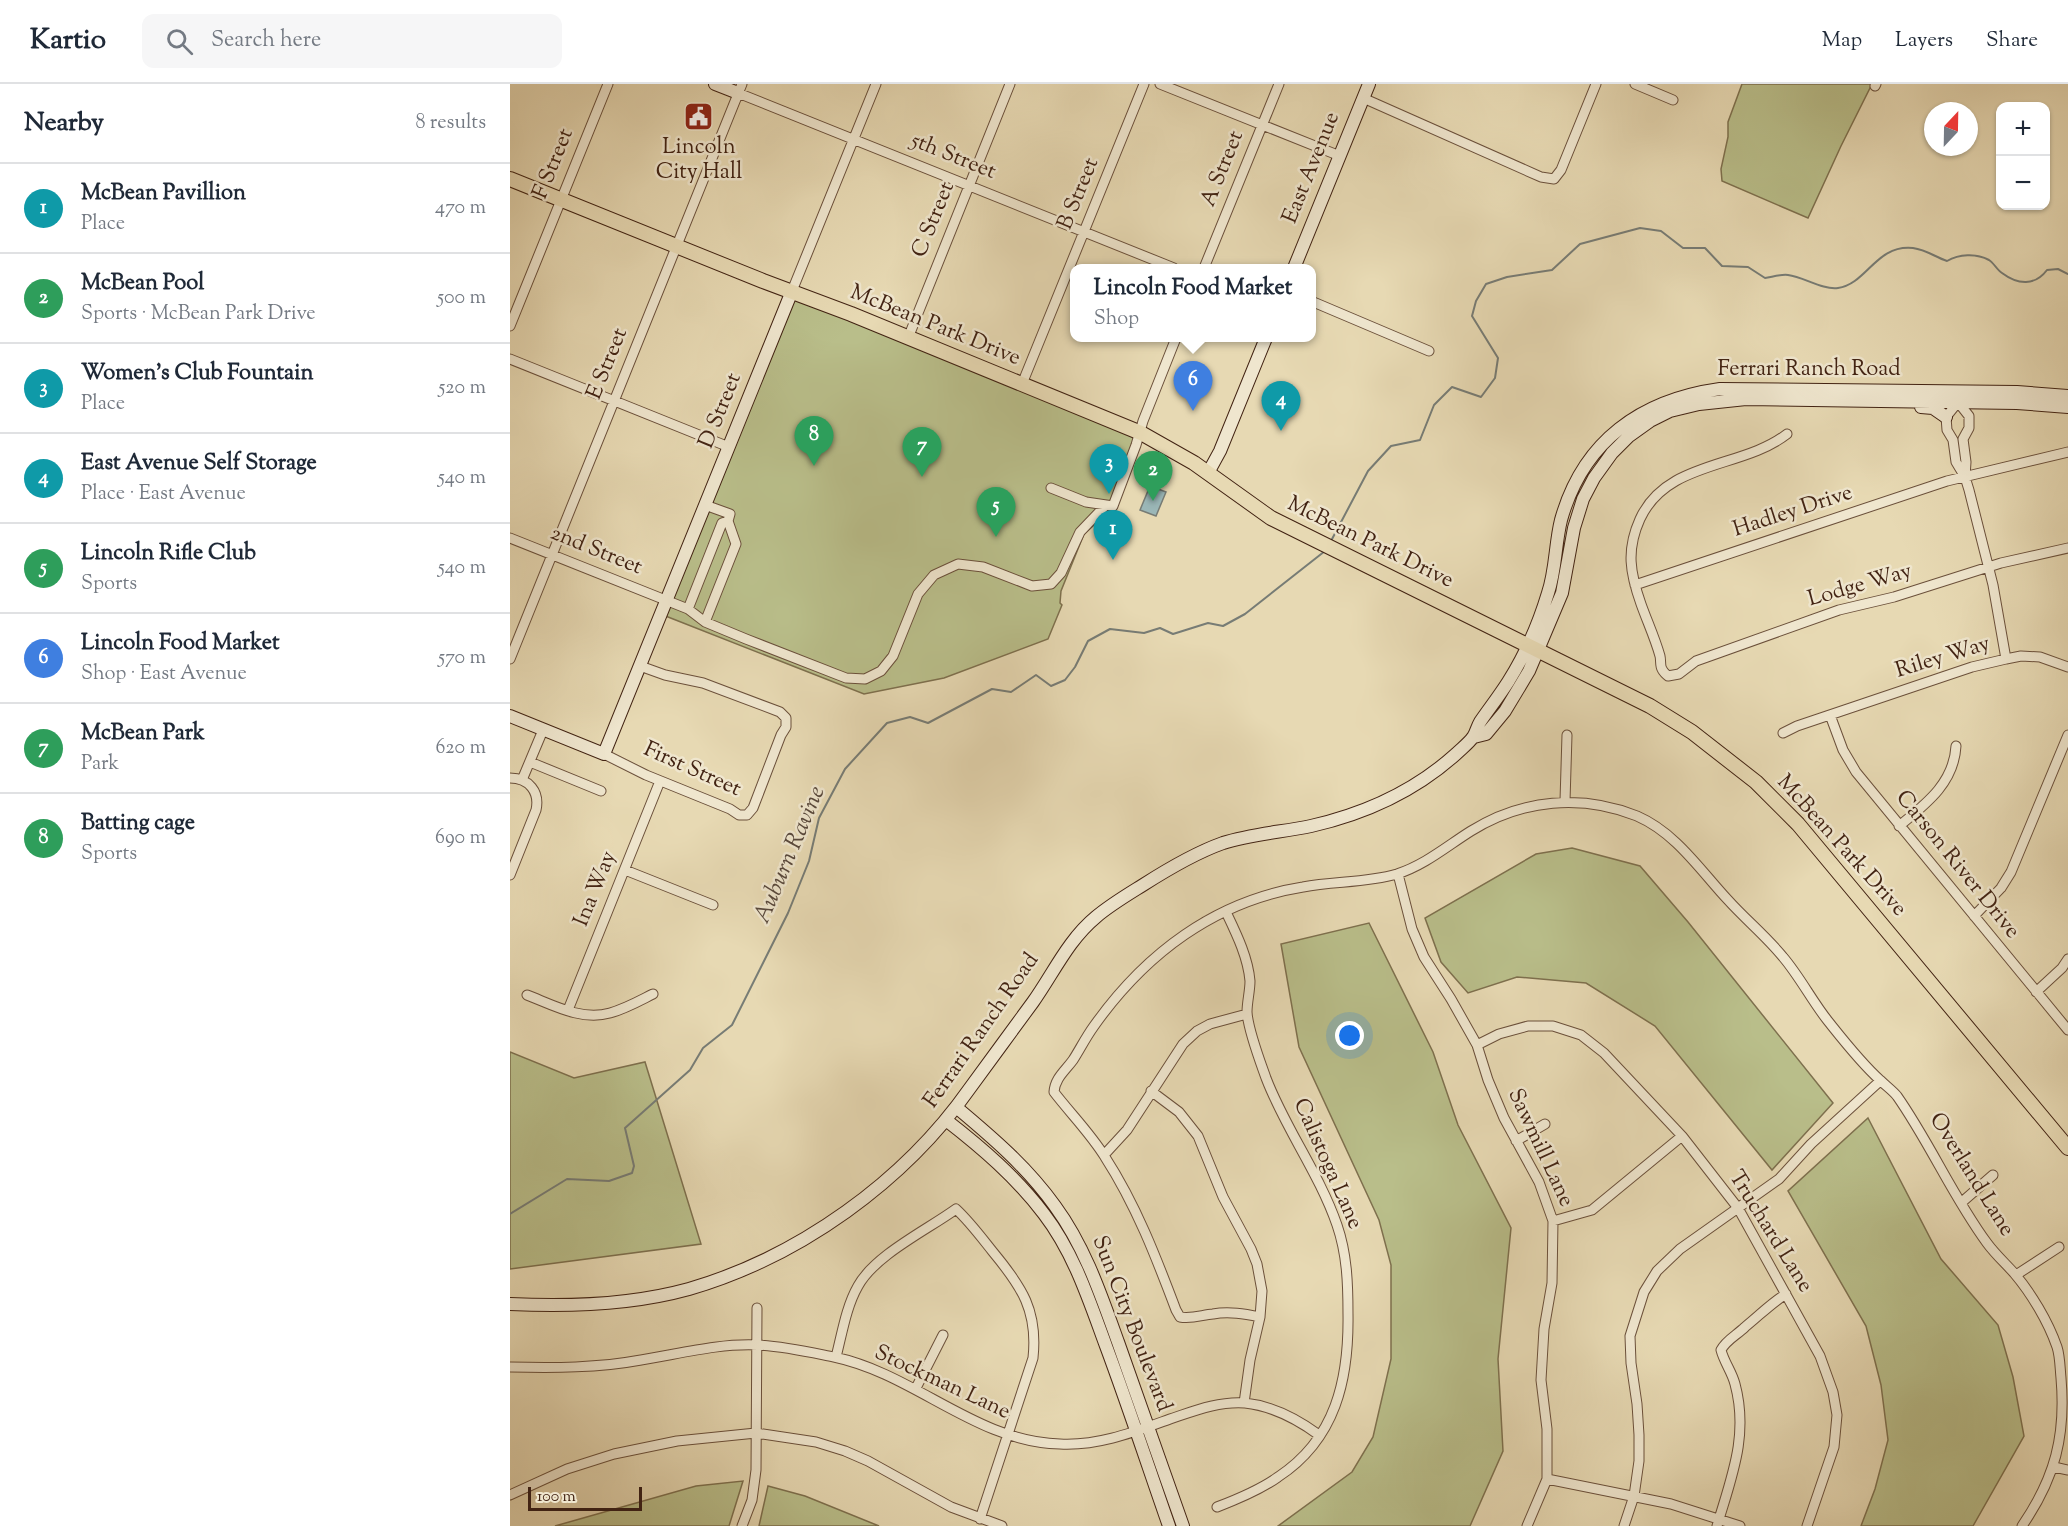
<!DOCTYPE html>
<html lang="en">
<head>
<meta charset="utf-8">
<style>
  :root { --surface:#fff; --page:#f6f6f7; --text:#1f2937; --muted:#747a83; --line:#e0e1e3; --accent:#8f2418 }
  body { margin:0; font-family:"Sorts Mill Goudy",serif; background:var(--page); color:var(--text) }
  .controls { position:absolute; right:18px; top:18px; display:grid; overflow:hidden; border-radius:12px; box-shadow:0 2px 4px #0004 }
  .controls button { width:54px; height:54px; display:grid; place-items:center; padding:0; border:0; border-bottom:2px solid var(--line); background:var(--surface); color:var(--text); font:30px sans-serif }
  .compass { position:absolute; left:1414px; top:18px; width:54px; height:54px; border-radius:50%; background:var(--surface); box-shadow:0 2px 4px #0004; rotate:22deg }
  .scale { position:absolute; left:18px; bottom:15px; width:114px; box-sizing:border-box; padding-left:6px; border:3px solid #422313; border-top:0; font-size:16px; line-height:21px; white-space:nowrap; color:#422313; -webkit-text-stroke:4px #efe6ce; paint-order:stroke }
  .you { position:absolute; left:840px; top:952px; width:21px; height:21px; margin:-15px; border:4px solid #fff; border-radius:50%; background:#1a73e8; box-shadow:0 0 0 9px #1a73e833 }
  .badge { display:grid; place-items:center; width:39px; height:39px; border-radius:50%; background:var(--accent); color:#fff; font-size:20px; font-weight:700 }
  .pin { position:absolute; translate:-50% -50px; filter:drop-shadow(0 2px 3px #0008) }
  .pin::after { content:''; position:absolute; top:32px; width:21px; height:18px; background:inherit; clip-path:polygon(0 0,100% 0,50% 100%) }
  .popup { position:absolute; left:560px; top:180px; width:246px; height:78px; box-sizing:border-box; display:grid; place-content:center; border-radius:12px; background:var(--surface); filter:drop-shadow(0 2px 4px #0005); font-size:20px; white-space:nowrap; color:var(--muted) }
  .popup b { font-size:22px; color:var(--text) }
  .popup::after { content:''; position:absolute; left:50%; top:100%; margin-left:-12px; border:12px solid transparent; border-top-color:var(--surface) }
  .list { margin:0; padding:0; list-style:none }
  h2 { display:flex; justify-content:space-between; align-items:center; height:78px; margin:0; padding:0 24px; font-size:26px }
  h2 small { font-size:20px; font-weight:400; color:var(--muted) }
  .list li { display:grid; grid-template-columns:39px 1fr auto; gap:18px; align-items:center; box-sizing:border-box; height:90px; padding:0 24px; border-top:2px solid var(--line) }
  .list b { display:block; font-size:22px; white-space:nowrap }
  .list p { margin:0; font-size:20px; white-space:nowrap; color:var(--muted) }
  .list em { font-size:20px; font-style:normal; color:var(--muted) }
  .icon { flex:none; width:33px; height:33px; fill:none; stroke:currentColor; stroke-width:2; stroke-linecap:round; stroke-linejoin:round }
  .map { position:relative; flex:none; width:1558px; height:1442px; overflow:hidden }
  header { display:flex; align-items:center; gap:36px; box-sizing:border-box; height:84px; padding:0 30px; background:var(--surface); border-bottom:2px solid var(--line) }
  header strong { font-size:28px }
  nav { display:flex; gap:33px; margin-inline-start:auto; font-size:21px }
  .search { width:420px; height:54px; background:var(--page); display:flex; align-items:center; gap:15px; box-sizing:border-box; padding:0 21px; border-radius:12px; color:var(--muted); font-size:22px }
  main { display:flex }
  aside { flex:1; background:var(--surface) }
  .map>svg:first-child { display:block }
  .green { fill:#b9be8a; stroke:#7e704e; stroke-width:1.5 }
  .water { fill:#9bb7b7; stroke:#777c75; stroke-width:1.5 }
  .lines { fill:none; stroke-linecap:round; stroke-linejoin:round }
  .stream { stroke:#777c75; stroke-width:2 }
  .street-casing { stroke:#6b503b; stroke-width:11 }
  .secondary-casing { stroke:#422313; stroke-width:14 }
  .primary-casing { stroke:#422313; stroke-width:16 }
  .street { stroke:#efe6ce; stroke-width:9 }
  .secondary { stroke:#efe6ce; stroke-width:12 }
  .primary { stroke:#e7d9b3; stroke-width:14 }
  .labels { text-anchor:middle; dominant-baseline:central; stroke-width:5; stroke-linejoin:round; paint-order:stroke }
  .poi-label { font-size:22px; fill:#422313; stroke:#efe6ce }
  .street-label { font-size:22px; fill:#422313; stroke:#efe6ce }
  .water-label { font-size:24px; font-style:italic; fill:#58483c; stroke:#efe6ce }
</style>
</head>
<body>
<header>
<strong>Kartio</strong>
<div class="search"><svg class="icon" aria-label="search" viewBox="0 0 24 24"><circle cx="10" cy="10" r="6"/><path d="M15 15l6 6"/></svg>Search here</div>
<nav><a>Map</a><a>Layers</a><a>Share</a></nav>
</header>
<main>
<aside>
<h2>Nearby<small>8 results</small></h2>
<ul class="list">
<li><span class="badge" style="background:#0f9aa8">1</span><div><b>McBean Pavillion</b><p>Place</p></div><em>470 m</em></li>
<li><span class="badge" style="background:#2e9e5b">2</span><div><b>McBean Pool</b><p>Sports · McBean Park Drive</p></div><em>500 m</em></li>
<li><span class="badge" style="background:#0f9aa8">3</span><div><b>Women's Club Fountain</b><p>Place</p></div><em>520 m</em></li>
<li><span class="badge" style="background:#0f9aa8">4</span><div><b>East Avenue Self Storage</b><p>Place · East Avenue</p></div><em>540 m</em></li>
<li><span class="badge" style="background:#2e9e5b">5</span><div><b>Lincoln Rifle Club</b><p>Sports</p></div><em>540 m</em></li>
<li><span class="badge" style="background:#3f7fe0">6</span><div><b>Lincoln Food Market</b><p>Shop · East Avenue</p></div><em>570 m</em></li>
<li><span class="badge" style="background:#2e9e5b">7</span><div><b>McBean Park</b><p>Park</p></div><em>620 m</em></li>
<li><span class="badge" style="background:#2e9e5b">8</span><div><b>Batting cage</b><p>Sports</p></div><em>690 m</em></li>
</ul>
</aside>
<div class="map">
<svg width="1558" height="1442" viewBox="0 0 1558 1442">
  <rect width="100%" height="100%" fill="#e7d9b3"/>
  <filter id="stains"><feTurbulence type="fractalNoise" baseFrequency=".00333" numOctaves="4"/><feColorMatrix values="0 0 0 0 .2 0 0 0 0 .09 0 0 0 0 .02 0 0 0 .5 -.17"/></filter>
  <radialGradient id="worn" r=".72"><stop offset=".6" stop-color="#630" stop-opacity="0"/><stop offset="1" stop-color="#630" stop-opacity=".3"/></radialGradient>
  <path class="green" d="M1232 0H1362L1331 62 1298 134 1212 97 1211 85 1218 53V38Z
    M283 212 629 353 603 424 574 450 551 507 550 519 552 521 538 555 434 594 354 610 153 531Z
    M1062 764 1130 782 1178 838 1323 1019 1262 1086 1145 942 1076 899 1007 893 958 909 931 878 915 834 1026 770Z
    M859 839 923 968 948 1041 1001 1144 988 1275 993 1367 960 1442H768L842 1388 863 1353 881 1275V1181L869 1136 789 963 771 860Z
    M0 968 64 994 135 978 191 1160 0 1185Z
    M1358 1034 1431 1175 1488 1241 1503 1293 1514 1352 1463 1442H1351L1365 1405 1378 1356 1371 1301 1356 1242 1278 1107Z
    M233 1397 219 1442H45L186 1402Z
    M258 1402 295 1412 369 1442H249Z"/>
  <path class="water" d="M640 402 656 408 646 432 630 426Z"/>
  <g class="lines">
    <path class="stream" d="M821 457 858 387 881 362 910 356 924 321 942 303 971 313 985 294 988 274 962 232 966 217 976 200 997 193 1042 186 1070 160 1130 144 1151 147 1173 164H1195L1212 182 1238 183 1255 194C1262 193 1271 190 1278 191 1294 193 1312 206 1328 204 1357 200 1366 160 1403 164 1417 166 1425 173 1437 177 1449 170 1466 169 1479 176 1484 179 1487 186 1492 189 1508 201 1525 202 1537 186L1548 185 1558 190
      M0 1130 57 1095 99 1097 122 1089 124 1082 115 1044 180 986 193 964 222 941 278 829 299 777 309 734 335 685 377 639 400 633 418 639 482 605 501 608 526 591 541 602 555 596 565 583 578 557 600 545 634 549 650 544 663 550 698 539 713 542 735 530 815 467"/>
    <defs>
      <path id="street" d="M650 0 830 72
        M1125 0 1163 16
        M1365 2 1366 0
        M228 9 664 184
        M853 14 1031 93 1044 95 1051 86 1086 0
        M694 184 769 0
        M282 207 366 0
        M801 217 919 267
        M0 242 98 0
        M398 254 500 0
        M0 275 219 363
        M512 300 634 0
        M1277 350C1232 385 1157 376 1130 435 1116 466 1120 489 1131 520 1137 537 1145 554 1150 572 1151 576 1150 582 1152 585 1153 588 1156 590 1158 592L1169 590 1186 577 1329 526 1384 513 1491 479 1558 464
        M1455 393 1456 378 1453 355 1459 344V332L1448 318 1436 333 1437 346 1443 356 1446 378 1455 393 1459 406 1483 501 1496 575
        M541 404 576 418 603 422 626 361 633 337 666 254
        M195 421 220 430 218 437
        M0 454 178 525 195 538 236 555 336 594 355 595 371 587 383 572 408 510 424 491 448 480 473 483 522 502 541 500 551 489 570 448 596 421
        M1125 501 1437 397 1558 368
        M178 525 212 439 218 437 226 460 195 538
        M0 575 232 0
        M1320 631 1333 666 1346 688 1558 946
        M1273 649 1287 642 1462 583 1496 575 1511 572 1530 573 1558 583
        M94 670 136 691 220 725 229 731H237L243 724 271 651 276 643V634L270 628 193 599 155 591 130 582
        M20 678 91 707
        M0 694C19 694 30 708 26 726L0 791
        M12 696 33 646
        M1055 717 1057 651
        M1389 742C1416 720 1444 699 1446 662
        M115 786 203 821
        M888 790 902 845 914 873 941 915 967 961 978 996 994 1034 1029 1098 1043 1137 1042 1199 1034 1245 1031 1296 1037 1345V1395L1017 1442
        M1464 832 1491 804 1501 788 1558 651
        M1526 908 1552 884 1558 875
        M17 911C43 921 71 937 100 929 115 925 129 917 143 910
        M58 926 150 697
        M967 961 989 950 1018 942H1043L1071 951 1094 969 1172 1052 1228 1124 1310 1272 1323 1308 1327 1331 1324 1363 1297 1442
        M641 1007 669 1028 688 1052 713 1113 741 1165 747 1180 752 1207 750 1233 740 1276 734 1319
        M1006 1057 1035 1040
        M594 1071 617 1046 673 960 687 947 700 940 737 930
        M1452 1118 1483 1091
        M1043 1137 1082 1126 1172 1052
        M1506 1191 1549 1163
        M750 1233C735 1230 719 1227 703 1230 692 1231 682 1235 670 1233L666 1226C646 1173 626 1121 595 1073 581 1050 560 1029 544 1008 545 994 555 987 563 976 570 965 576 953 584 942 635 870 705 817 793 803 824 797 856 799 887 790 915 781 937 762 961 747 1012 715 1072 710 1127 732 1166 749 1190 786 1218 816 1236 836 1256 852 1273 873 1290 893 1302 917 1318 937 1334 957 1351 979 1370 996 1376 1002 1382 1006 1387 1012 1420 1059 1443 1113 1477 1159 1485 1170 1495 1179 1504 1189 1521 1209 1538 1237 1547 1263 1550 1272 1550 1284 1551 1294 1556 1352 1545 1394 1512 1442
        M326 1273C332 1250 336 1223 348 1202 365 1171 417 1146 446 1125 460 1138 471 1153 483 1168 512 1203 528 1227 523 1274L470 1435
        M0 1283C44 1284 88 1284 131 1276 169 1270 209 1259 248 1261 273 1262 299 1268 324 1273 405 1290 466 1358 550 1360 589 1362 624 1348 660 1335 684 1327 709 1317 735 1319 763 1322 787 1335 809 1351
        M406 1304 433 1251
        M1544 1383 1558 1386
        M1037 1395 1161 1420 1230 1442
        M0 1411 57 1385 104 1370 167 1357 246 1349 306 1358 335 1367 358 1377 441 1423 492 1442
        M707 1423C728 1415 750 1406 768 1393 826 1355 839 1295 838 1230 838 1199 837 1170 827 1141 809 1089 775 1044 756 994 750 977 738 946 737 928 737 918 740 907 740 897 738 873 726 849 716 828
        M232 1442 242 1416 246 1386 247 1224
        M1114 1442 1124 1412 1129 1377V1351L1127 1320 1121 1279 1120 1252 1134 1208 1147 1187 1170 1165 1269 1095 1301 1060 1370 997
        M1207 1442C1221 1394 1239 1352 1225 1300 1222 1288 1214 1278 1211 1266 1216 1256 1227 1251 1235 1243 1250 1231 1260 1220 1276 1210"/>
      <path id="secondary" d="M205 0 228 9
        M784 184 859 0
        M1411 323 1423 324 1436 333
        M698 389 710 367 756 254
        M0 632 94 670 282 207
        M964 653 976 650 995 627 1019 587 1052 509 1064 444 1073 415 1084 394 1102 369 1119 352 1140 337 1160 327 1189 320 1236 315 1507 319 1558 323
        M446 1023C483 1054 517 1083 545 1122 575 1163 591 1211 608 1258 630 1319 651 1381 673 1442
        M436 1036C472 1064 506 1093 534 1130 564 1169 579 1216 596 1262 618 1321 638 1382 659 1442
        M0 1220C59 1223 121 1221 179 1205 289 1173 394 1098 460 1004 481 975 502 947 523 918 543 890 558 856 586 833 600 821 617 811 633 801 658 785 685 769 713 759 741 750 772 748 801 742 854 730 905 707 946 670 951 665 959 659 963 653 966 649 967 643 970 638 979 625 989 612 998 598 1015 571 1029 539 1038 509 1046 485 1045 460 1051 436 1073 357 1131 316 1210 305L1507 308 1558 312"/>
      <path id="primary" d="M0 95 253 197 341 230 631 349 684 379 761 434 1140 622 1182 648 1246 698 1288 740 1558 1064"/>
    </defs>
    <use href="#street" class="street-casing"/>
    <use href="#secondary" class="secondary-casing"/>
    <use href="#primary" class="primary-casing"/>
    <use href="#street" class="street"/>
    <use href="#secondary" class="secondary"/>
    <use href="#primary" class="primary"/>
  </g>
  <defs>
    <symbol id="civic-square" viewBox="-11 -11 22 22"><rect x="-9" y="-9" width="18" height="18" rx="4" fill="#8f2418" stroke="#efe6ce"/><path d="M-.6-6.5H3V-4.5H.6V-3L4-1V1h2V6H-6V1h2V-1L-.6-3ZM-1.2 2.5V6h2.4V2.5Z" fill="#fff"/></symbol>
  </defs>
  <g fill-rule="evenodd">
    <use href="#civic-square" x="172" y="16" width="33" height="33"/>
  </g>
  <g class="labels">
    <g class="poi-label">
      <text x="189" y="64">Lincoln<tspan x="189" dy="25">City Hall</tspan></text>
    </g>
    <g class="street-label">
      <text transform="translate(443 73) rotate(22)">5th Street</text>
      <text transform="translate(44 80) rotate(-68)">F Street</text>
      <text transform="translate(802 84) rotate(-68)">East Avenue</text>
      <text transform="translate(713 85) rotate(-68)">A Street</text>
      <text transform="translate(569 110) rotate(-68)">B Street</text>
      <text transform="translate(424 136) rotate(-68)">C Street</text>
      <text transform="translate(425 242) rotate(22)">McBean Park Drive</text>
      <text transform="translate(98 280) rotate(-68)">E Street</text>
      <text x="1299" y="286">Ferrari Ranch Road</text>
      <text transform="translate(211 327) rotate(-68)">D Street</text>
      <text transform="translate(1283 428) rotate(-18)">Hadley Drive</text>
      <text transform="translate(860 459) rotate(26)">McBean Park Drive</text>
      <text transform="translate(86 467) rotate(22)">2nd Street</text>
      <text transform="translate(1350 502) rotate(-16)">Lodge Way</text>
      <text transform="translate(1433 574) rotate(-17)">Riley Way</text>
      <text transform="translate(182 686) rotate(24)">First Street</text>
      <text transform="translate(1331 762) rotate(48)">McBean Park Drive</text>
      <text transform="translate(1447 781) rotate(51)">Carson River Drive</text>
      <text transform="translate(86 805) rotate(-68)">Ina Way</text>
      <text transform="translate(472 947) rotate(-55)">Ferrari Ranch Road</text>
      <text transform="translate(1030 1064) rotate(65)">Sawmill Lane</text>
      <text transform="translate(817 1080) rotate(66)">Calistoga Lane</text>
      <text transform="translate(1461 1091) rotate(58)">Overland Lane</text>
      <text transform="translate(1260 1148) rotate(58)">Truchard Lane</text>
      <text transform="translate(621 1240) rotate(69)">Sun City Boulevard</text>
      <text transform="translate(432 1299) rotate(25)">Stockman Lane</text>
    </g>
    <g class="water-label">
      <text transform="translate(280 771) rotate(-67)">Auburn Ravine</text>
    </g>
  </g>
  <rect width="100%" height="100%" filter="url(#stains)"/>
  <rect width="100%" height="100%" fill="url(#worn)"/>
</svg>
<div class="controls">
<button>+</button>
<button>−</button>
</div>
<svg class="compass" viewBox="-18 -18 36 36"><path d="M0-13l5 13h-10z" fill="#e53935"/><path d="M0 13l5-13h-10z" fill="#747a83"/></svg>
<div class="scale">100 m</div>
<div class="you"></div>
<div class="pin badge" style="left:603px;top:476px;background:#0f9aa8">1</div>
<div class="pin badge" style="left:643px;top:417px;background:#2e9e5b">2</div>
<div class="pin badge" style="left:599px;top:410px;background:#0f9aa8">3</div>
<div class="pin badge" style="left:771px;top:347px;background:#0f9aa8">4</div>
<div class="pin badge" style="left:486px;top:453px;background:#2e9e5b">5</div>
<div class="pin badge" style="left:683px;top:327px;background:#3f7fe0">6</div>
<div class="popup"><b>Lincoln Food Market</b>Shop</div>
<div class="pin badge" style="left:412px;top:393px;background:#2e9e5b">7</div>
<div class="pin badge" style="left:304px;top:382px;background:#2e9e5b">8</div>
</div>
</main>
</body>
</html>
